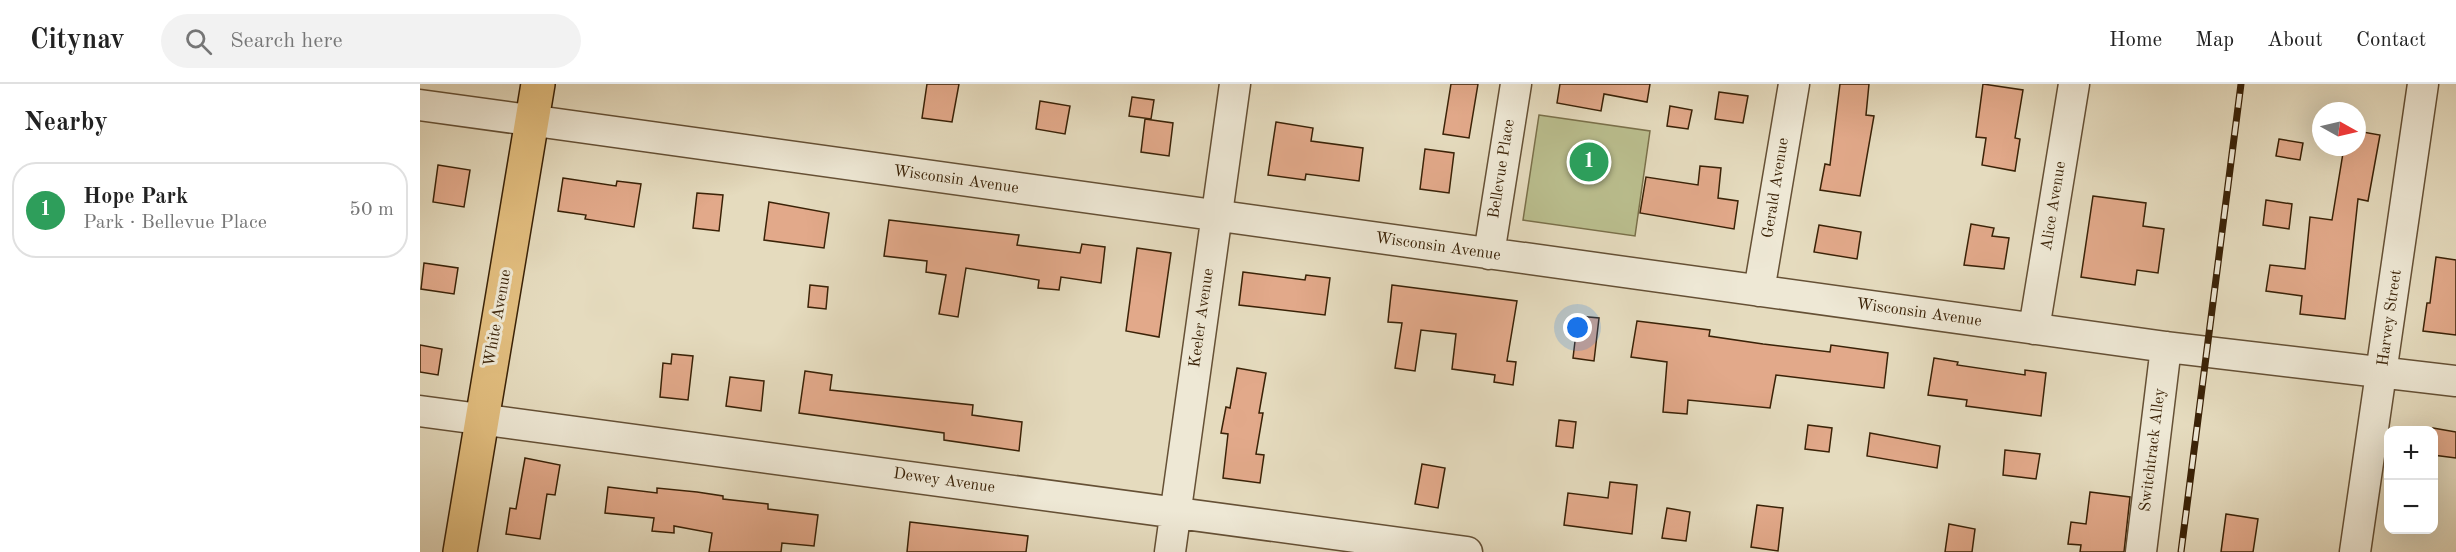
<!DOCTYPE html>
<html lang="en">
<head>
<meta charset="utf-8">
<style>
  :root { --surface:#fff; --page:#f2f2f2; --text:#222; --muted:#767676; --line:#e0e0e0; --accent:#111827 }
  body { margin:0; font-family:"Old Standard TT",serif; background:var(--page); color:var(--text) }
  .controls { position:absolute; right:18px; bottom:18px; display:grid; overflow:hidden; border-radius:12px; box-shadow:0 6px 24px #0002 }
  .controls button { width:54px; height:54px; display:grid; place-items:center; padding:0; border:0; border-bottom:2px solid var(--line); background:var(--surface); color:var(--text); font:30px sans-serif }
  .compass { position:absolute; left:1892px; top:18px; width:54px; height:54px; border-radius:50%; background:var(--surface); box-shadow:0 6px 24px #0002; rotate:98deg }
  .you { position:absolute; left:1158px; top:244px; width:21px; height:21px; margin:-15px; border:4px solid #fff; border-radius:50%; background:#1a73e8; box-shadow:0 0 0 9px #1a73e833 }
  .badge { display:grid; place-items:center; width:39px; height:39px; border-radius:50%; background:var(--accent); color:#fff; font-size:20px; font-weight:700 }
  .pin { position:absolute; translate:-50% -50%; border:3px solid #fff; box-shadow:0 2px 6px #0006 }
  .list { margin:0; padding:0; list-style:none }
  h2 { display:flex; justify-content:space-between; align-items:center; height:78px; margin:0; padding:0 24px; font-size:26px }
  h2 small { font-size:20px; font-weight:400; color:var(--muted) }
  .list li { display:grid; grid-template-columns:39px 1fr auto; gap:18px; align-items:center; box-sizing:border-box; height:96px; margin:0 12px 12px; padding:0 12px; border:2px solid var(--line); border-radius:24px }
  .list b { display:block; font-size:22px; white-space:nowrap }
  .list p { margin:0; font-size:20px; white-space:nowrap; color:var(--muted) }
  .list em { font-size:20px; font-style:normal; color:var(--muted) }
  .icon { flex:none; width:33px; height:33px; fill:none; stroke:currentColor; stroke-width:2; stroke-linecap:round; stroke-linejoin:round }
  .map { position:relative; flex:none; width:2036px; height:468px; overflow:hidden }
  header { display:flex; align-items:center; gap:36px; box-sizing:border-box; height:84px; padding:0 30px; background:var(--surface); border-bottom:2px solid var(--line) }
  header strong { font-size:28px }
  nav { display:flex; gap:33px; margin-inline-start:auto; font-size:21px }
  .search { width:420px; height:54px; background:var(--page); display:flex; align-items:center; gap:15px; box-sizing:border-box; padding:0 21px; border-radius:33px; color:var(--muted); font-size:22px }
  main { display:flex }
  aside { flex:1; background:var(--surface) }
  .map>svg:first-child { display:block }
  .green { fill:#babe8e; stroke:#7a704a; stroke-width:1.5 }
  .building { fill:#e2a98a; stroke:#3a2207; stroke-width:1.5 }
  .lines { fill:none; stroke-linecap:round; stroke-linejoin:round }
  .minor-casing { stroke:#655035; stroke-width:33 }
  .major-casing { stroke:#3a2207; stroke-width:36 }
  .minor { stroke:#eee8d5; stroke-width:30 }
  .major { stroke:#e2be7f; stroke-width:33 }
  .rail-casing { stroke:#3a2207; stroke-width:7 }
  .rail { stroke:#eee8d5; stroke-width:4.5; stroke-dasharray:14; stroke-linecap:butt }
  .labels { text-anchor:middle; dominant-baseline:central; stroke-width:6; stroke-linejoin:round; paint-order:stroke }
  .street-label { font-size:16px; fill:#3a2207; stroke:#eee8d5 }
</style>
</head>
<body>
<header>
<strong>Citynav</strong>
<div class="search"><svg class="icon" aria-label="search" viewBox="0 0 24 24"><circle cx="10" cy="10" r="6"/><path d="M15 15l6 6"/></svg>Search here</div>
<nav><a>Home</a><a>Map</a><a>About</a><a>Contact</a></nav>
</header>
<main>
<aside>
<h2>Nearby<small></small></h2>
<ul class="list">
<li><span class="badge" style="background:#2e9e5b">1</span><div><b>Hope Park</b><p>Park · Bellevue Place</p></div><em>50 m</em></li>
</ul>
</aside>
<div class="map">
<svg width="2036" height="468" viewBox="0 0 2036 468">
  <rect width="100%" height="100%" fill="#e5dbbe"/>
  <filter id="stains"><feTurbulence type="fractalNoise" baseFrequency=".00333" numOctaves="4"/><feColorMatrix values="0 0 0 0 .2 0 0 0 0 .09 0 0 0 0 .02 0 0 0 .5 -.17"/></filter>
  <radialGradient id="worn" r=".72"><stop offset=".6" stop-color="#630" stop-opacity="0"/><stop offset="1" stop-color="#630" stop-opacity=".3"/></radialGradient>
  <path class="green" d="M1119 31 1230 47 1215 152 1103 136Z"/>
  <path class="building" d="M507 0H539L532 38 502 34Z
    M1031 0H1058L1049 54 1023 50Z
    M1140 0H1230L1227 18 1184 10 1181 27 1137 19Z
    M1420 0H1449L1446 31 1454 32 1440 112 1400 106 1405 80 1410 81Z
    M1563 0 1603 6 1595 54 1600 55 1595 87 1562 81 1566 54 1556 53Z
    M1299 8 1328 12 1323 39 1295 35Z
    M712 13 734 16 731 35 709 32Z
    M620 17 650 22 645 50 616 45Z
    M1250 22 1272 26 1268 45 1247 42Z
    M725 35 753 39 749 72 721 68Z
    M856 38 893 44 891 57 943 64 939 97 886 90 885 96 848 91Z
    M1937 47 1960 51 1948 117 1938 115 1925 235 1880 230 1882 212 1846 207 1850 181 1885 185 1890 133 1912 136 1924 63H1937Z
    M1859 55 1883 59 1880 76 1856 72Z
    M1005 65 1034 69 1029 109 1000 105Z
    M18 81 50 86 44 123 13 118Z
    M1280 82 1301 84 1298 114 1318 117 1314 145 1220 129 1226 93 1278 101Z
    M143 94 196 102 197 97 221 100 214 143 165 135 166 131 138 127Z
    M277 109 303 111 299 147 273 144Z
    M1673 112 1726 119 1723 142 1744 145 1738 189 1717 186 1715 201 1661 193Z
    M1846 116 1872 120 1869 145 1843 141Z
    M349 118 409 129 404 164 344 156Z
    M469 136 599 151 597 161 660 169 662 160 685 163 681 199 641 193 639 206 618 204 619 196 546 184 538 233 519 230 526 191 506 188 507 177 464 172Z
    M1551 140 1574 144 1572 152 1589 154 1584 185 1544 181Z
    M1399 141 1441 148 1437 175 1394 168Z
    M717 164 751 169 739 253 706 247Z
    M2016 173 2036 176V251L2003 247 2007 219H2010Z
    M4 179 38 184 34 210 1 205Z
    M823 188 885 196 886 191 910 194 905 231 819 221Z
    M390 201 408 203 406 225 388 223Z
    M972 201 1097 217 1087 277 1096 278 1093 301 1074 298 1075 291 1032 285 1036 250 1001 246 995 287 975 284 982 239 968 238Z
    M1158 232 1179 234 1174 277 1153 274Z
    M1217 237 1290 246 1289 252 1343 260 1410 268 1411 261 1468 269 1464 304 1356 291 1350 324 1268 316 1267 330 1243 328 1247 278 1211 273Z
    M0 261 22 265 18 291 0 288Z
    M252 270 273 272 268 316 240 313 243 279 251 280Z
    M1514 274 1538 278 1537 281 1605 291V286L1626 289 1621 332 1546 322 1547 316 1508 311Z
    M817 284 846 289 839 329H843L836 370 844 371 840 399 803 394 808 350 801 349 806 323 810 324Z
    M385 287 412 291 410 306 553 321 552 331 602 338 599 367 524 356V349L379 329Z
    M310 293 344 297 341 327 306 322Z
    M1139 336 1156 338 1153 364 1136 362Z
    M1388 341 1412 344 1409 368 1385 365Z
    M2013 344 2036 348V374L2013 371Z
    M1450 349 1520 362 1517 384 1447 372Z
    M1585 366 1620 370 1616 395 1583 391Z
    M105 374 140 381 135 411 127 410 120 455 86 450 90 424 96 425Z
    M1002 380 1025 384 1018 424 995 420Z
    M1190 398 1217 401 1212 450 1144 441 1148 409 1188 414Z
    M188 403 237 409V404L277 408 303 412V415L348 420V425L398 431 394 462 362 459 361 468H289L292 449 254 442V449L232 447 234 434 185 429Z
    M1670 408 1710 413 1704 468H1660L1661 461 1648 460 1651 438 1666 440Z
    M1337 421 1363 424 1358 467 1331 463Z
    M1247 424 1270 428 1266 457 1242 454Z
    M1806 430 1838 435 1833 468H1801Z
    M490 438 608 452 606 468H487Z
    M1529 440 1555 445 1552 468H1525Z"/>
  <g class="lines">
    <defs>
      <path id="minor" d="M0 21 1746 263 2036 297
        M1069 170 1096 0
        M1339 207 1374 0
        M1614 245 1654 0
        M0 327 1047 468
        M750 468 815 0
        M1721 468 1746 263
        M1935 468 2003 0"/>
      <path id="major" d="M40 468 118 0"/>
    </defs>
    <use href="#minor" class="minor-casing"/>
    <use href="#major" class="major-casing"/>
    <use href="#minor" class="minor"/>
    <use href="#major" class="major"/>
    <defs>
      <path id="rail" d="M1761 468 1821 0"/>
    </defs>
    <use href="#rail" class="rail-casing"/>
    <use href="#rail" class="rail"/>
  </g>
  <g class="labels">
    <g class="street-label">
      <text transform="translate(1082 85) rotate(-81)">Bellevue Place</text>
      <text transform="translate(536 96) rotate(8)">Wisconsin Avenue</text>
      <text transform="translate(1356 104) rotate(-81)">Gerald Avenue</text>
      <text transform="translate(1634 122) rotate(-81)">Alice Avenue</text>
      <text transform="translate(1018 163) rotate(8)">Wisconsin Avenue</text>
      <text transform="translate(1499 229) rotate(8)">Wisconsin Avenue</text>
      <text transform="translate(78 234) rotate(-80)">White Avenue</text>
      <text transform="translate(782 234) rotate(-82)">Keeler Avenue</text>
      <text transform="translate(1970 234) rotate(-82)">Harvey Street</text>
      <text transform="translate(1733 366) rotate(-83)">Switchtrack Alley</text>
      <text transform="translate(524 397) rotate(8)">Dewey Avenue</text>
    </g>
  </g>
  <rect width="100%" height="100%" filter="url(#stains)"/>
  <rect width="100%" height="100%" fill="url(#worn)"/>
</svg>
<div class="controls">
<button>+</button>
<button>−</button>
</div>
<svg class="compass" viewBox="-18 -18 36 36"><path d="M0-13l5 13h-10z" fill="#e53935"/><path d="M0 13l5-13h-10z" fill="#767676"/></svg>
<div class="you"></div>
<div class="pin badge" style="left:1169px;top:78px;background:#2e9e5b">1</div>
</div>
</main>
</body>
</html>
